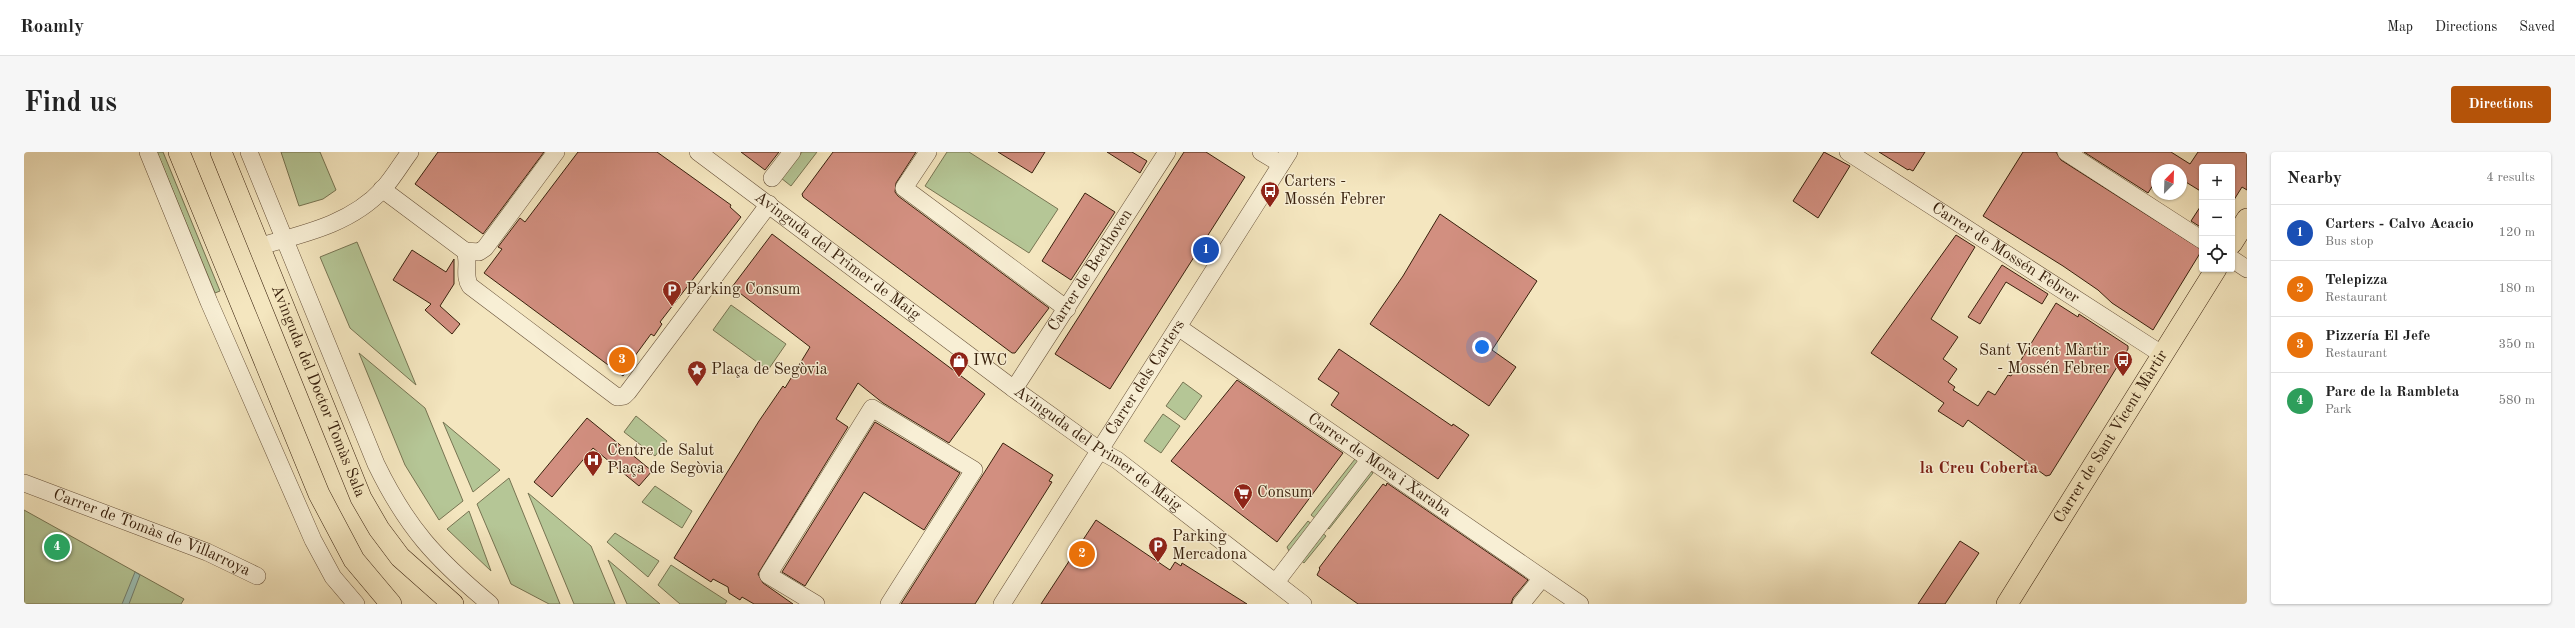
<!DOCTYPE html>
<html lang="en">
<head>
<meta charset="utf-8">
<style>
  :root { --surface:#fff; --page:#f6f6f6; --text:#222; --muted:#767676; --line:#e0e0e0; --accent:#b45309 }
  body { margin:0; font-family:"Old Standard TT",serif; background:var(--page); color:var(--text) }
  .controls { position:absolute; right:12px; top:12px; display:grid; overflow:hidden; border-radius:4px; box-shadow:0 1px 3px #0004 }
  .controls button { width:36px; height:36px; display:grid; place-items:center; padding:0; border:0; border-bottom:1px solid var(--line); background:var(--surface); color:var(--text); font:20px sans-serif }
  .compass { position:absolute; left:2127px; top:12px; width:36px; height:36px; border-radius:50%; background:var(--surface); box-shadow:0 1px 3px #0004; rotate:23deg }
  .you { position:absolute; left:1458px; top:195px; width:14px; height:14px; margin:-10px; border:3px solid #fff; border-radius:50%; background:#1a73e8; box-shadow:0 0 0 6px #1a73e833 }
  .badge { display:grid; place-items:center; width:26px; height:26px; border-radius:50%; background:var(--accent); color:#fff; font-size:13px; font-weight:700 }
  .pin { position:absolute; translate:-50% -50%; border:2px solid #fff; box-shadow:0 1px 4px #0006 }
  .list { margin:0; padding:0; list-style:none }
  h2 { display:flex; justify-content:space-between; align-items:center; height:52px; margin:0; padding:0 16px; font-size:17px }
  h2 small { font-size:13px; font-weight:400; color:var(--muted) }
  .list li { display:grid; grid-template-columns:26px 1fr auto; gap:12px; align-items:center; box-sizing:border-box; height:56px; padding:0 16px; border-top:1px solid var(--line) }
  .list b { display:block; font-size:15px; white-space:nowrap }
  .list p { margin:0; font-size:13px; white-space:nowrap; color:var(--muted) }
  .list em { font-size:13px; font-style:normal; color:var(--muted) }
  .icon { flex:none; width:22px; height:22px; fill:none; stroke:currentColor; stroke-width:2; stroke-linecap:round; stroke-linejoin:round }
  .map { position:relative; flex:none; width:2223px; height:452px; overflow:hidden; border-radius:4px }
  header { display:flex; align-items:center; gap:24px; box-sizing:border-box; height:56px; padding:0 20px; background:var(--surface); border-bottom:1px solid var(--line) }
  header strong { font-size:19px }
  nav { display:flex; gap:22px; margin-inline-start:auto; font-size:14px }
  .intro { display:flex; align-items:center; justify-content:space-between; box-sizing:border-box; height:96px; padding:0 24px }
  h1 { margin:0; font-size:28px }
  .button { padding:10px 18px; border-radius:4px; background:var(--accent); color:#fff; font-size:14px; font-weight:700 }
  main { display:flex; gap:24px; padding:0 24px }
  aside { flex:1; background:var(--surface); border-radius:4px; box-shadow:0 1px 3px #0004 }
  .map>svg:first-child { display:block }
  .green { fill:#b5c696; stroke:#777452 }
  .water { fill:#9cbfb3; stroke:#748071 }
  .building { fill:#d28f80; stroke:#39210d }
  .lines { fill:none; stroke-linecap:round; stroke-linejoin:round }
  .minor-casing { stroke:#68523a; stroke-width:18 }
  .major-casing { stroke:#39210d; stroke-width:22 }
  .minor { stroke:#f8efd5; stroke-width:17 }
  .major { stroke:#f4e6bf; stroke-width:21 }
  .labels { text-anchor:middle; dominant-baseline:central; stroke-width:3; stroke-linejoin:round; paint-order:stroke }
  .poi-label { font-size:16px; fill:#39210d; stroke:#f8efd5; text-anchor:start }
  .street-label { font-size:16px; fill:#39210d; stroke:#f8efd5 }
  .neighbourhood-label { font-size:17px; font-weight:bold; fill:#7a1f14; stroke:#f8efd5 }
</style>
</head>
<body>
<header>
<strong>Roamly</strong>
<nav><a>Map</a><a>Directions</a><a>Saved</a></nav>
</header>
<div class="intro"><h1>Find us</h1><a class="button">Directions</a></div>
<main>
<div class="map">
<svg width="2223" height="452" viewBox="0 0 2223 452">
  <rect width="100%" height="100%" fill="#f4e6bf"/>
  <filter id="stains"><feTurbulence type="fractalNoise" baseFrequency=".005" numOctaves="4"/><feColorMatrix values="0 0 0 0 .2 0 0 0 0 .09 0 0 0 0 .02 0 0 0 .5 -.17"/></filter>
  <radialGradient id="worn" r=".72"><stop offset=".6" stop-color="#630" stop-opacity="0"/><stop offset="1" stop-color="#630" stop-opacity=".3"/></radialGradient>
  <path class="green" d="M133 0H139L196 139 191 141Z
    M257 0H296L312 38 299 47 275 54Z
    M778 0H793L767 34 757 26Z
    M923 0H945L1034 57 1005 101 901 34Z
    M333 90 392 233 326 176 296 105Z
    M707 153 762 192 744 218 689 178Z
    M335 201 401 256 439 349 415 368 381 313Z
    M1159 230 1178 244 1161 268 1142 254Z
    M1139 262 1156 274 1137 301 1120 289Z
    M612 264 643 289 631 304 600 280Z
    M419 270 476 318 449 340Z
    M1331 307 1349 321 1305 377 1287 363Z
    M485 326 536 452H525L487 432 453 352Z
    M631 334 668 359 658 376 618 350Z
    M504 341 567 394 591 452H550Z
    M0 358 160 447 157 452H0Z
    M445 359 467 419 423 377Z
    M1284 369 1302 384 1280 411 1265 399 1263 395Z
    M591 381 635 409 624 425 583 390Z
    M584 408 636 452H603Z
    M647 413 703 449 701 452H656L634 433Z"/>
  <path class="water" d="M111 420 116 423 105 452H98Z"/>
  <path class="building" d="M414 0H520L459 82 391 32Z
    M554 0H633L707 53 706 55 717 65 636 170 638 172 630 184 627 182 605 212 607 214 599 224 460 121 478 97 474 95 496 66 501 70Z
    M717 0H755L741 18Z
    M809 0H892L872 31 871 40 874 44 1025 156 991 201H988L779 45 778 42Z
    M974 0H1021L1008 21Z
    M1083 0H1108L1123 9 1116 21Z
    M1160 0H1182L1221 25 1086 237 1031 202Z
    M1800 0 1826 14 1794 66 1769 49Z
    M1855 0H1901L1889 19 1885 17 1884 18Z
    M1999 0H2032L2037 8 2178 98 2129 178 2088 151 2074 138 2039 114 1959 64Z
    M2060 0H2147L2166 12 2174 0H2223V38L2218 35 2208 51V15H2178V40L2157 27V18L2140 16 2133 18V27L2124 41Z
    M1061 41 1091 60 1047 128 1018 109Z
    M2178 52V76L2167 69Z
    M1416 62 1513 129 1468 198 1492 215 1465 254 1346 172 1379 124Z
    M748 82 961 242 925 291 859 251 834 231 812 267 824 275 734 422 739 431 769 452H730L718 445 716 448 705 441 704 435 689 427 687 430 650 406 735 269 759 234 761 236 786 195 708 135Z
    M1932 83 1951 95 1907 167 1934 185 1919 207 1933 217 1924 230 1931 235 1929 238 1954 254 1964 239 1971 243 1984 223 1987 224 2032 151 2054 165 2055 162 2104 194V197L2074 246 2026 323 2022 324 1944 268 1939 275 1914 259 1920 251 1847 201Z
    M388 98 422 120 430 107V132L416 154 436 172 428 182 401 158 407 152 369 128Z
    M1978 113 2024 142 2018 152 1982 130 1956 172 1944 165Z
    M1315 197 1428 274 1429 272 1445 283 1414 327 1307 253 1315 241 1294 227Z
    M1213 228 1319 301 1253 390 1147 309Z
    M563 266 628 319 615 334 569 296 528 345 510 330Z
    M851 270 936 321 900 378 840 340 781 434 758 420Z
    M979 291 1029 323 1025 329 1028 330 951 452H877Z
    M1363 331 1504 428 1489 446 1487 452H1334L1293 423 1296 417 1295 416 1333 366 1359 332 1362 334Z
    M1072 368 1146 418 1151 410 1157 414 1158 411 1223 452H1017Z
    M1936 389 1955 401 1921 452H1894Z"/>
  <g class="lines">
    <defs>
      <g id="minor">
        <path d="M124 0 185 150 289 388 309 425 332 452"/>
        <path d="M225 0 352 312C383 376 412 407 466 452"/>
        <path id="s1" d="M674 0 990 237 1075 298 1093 308 1279 452"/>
        <path d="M904 0 880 36 1043 157"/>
        <path d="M1237 0 1257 12"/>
        <path id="s2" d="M1824 0 2139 203"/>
        <path d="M2042 0 2178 88"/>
        <path d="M748 26 768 0"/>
        <path d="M358 37 441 99C446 111 439 123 446 134L593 245 600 244 604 240 745 52"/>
        <path d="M236 94C279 82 327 72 359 37 369 26 377 12 386 0"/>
        <path d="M441 99 455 100 461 96 532 0"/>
        <path d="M2208 107 2223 117"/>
        <path id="s3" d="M1154 175 1556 452"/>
        <path id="s4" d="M990 237 1143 0"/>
        <path id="s5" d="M0 331 183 400 233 424"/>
        <path d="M1252 430 1346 307"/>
        <path d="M792 452 744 423 848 256 950 318 865 452"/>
        <path id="s6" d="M978 452 1265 0"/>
        <path d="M1497 452 1518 426"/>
      </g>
      <g id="major">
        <path d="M155 0 295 342 330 408 367 452"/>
        <path id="s7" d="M197 0 337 346 355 377 376 405 429 452"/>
        <path d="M2208 91 2223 67"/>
        <path id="s8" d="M1983 452 2192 117"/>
      </g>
    </defs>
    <use href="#minor" class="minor-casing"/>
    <use href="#major" class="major-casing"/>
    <use href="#minor" class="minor"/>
    <use href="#major" class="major"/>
  </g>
  <defs>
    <symbol id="bus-pin" viewBox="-11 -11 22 30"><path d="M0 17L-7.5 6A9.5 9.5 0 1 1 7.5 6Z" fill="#8f2418" stroke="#f8efd5"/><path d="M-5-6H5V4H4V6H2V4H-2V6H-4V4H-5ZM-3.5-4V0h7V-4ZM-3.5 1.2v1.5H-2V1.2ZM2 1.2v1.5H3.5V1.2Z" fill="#fff"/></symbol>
    <symbol id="parking-pin" viewBox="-11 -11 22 30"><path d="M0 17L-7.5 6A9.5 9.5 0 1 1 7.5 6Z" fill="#8f2418" stroke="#f8efd5"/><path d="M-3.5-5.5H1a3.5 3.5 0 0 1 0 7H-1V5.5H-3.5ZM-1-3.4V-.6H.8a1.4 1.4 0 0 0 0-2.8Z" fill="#fff"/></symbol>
    <symbol id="shop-pin" viewBox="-11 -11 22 30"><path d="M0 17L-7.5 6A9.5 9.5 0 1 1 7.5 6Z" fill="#8f2418" stroke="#f8efd5"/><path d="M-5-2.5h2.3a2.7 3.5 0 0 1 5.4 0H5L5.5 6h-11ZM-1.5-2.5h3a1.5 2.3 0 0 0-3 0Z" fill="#fff"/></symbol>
    <symbol id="sight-pin" viewBox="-11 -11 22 30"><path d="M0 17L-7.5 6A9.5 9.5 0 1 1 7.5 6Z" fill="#8f2418" stroke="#f8efd5"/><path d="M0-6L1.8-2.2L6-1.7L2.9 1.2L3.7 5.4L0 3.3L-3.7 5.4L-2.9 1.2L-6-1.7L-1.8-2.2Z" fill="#fff"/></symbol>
    <symbol id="hospital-pin" viewBox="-11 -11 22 30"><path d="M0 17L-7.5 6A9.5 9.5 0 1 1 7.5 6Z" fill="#8f2418" stroke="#f8efd5"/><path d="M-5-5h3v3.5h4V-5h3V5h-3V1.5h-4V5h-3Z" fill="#fff"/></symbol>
    <symbol id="supermarket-pin" viewBox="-11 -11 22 30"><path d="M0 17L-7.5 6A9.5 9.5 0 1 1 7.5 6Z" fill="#8f2418" stroke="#f8efd5"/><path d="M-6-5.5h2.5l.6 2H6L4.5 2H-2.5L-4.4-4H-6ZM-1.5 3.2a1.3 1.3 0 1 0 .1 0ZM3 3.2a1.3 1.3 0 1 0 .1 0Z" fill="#fff"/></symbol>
  </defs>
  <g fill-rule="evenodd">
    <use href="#bus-pin" x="1235" y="28" width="22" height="30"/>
    <use href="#parking-pin" x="637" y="127" width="22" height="30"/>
    <use href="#bus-pin" x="2088" y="197" width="22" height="30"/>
    <use href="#shop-pin" x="924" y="198" width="22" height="30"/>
    <use href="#sight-pin" x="662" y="207" width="22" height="30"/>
    <use href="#hospital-pin" x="558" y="297" width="22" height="30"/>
    <use href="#supermarket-pin" x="1208" y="330" width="22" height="30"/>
    <use href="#parking-pin" x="1123" y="383" width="22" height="30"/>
  </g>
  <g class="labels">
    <g class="poi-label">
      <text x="1260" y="30">Carters -<tspan x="1260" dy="18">Mossén Febrer</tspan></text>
      <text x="662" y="138">Parking Consum</text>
      <text x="2085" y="199" text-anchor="end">Sant Vicent Màrtir<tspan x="2085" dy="18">- Mossén Febrer</tspan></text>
      <text x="949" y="209">IWC</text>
      <text x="687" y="218">Plaça de Segòvia</text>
      <text x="583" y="299">Centre de Salut<tspan x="583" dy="18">Plaça de Segòvia</tspan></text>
      <text x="1233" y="341">Consum</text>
      <text x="1148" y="385">Parking<tspan x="1148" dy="18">Mercadona</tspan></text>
    </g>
    <g class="street-label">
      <text stroke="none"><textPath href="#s2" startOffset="187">Carrer de Mossén Febrer</textPath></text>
      <text stroke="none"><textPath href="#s1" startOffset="174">Avinguda del Primer de Maig</textPath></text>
      <text stroke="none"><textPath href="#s4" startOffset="141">Carrer de Beethoven</textPath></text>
      <text stroke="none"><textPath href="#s6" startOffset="268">Carrer dels Carters</textPath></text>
      <text stroke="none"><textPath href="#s7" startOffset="258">Avinguda del Doctor Tomàs Sala</textPath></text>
      <text stroke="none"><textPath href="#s8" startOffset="197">Carrer de Sant Vicent Màrtir</textPath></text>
      <text stroke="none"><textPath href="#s1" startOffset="498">Avinguda del Primer de Maig</textPath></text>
      <text stroke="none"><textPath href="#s3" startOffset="244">Carrer de Mora i Xaraba</textPath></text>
      <text stroke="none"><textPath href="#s5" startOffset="137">Carrer de Tomàs de Villarroya</textPath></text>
    </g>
    <g class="neighbourhood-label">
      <text x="1955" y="316">la Creu Coberta</text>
    </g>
  </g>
  <rect width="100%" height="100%" filter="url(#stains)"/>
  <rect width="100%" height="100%" fill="url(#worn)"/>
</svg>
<div class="controls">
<button>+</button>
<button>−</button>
<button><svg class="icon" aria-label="locate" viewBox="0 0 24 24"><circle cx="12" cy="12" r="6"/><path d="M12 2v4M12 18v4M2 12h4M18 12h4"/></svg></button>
</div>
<svg class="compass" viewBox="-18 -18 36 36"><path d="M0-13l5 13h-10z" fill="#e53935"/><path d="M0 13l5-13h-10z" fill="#767676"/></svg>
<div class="you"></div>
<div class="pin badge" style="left:1182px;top:98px;background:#1a4fb4">1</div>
<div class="pin badge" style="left:1058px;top:402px;background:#e8710a">2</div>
<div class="pin badge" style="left:598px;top:208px;background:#e8710a">3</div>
<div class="pin badge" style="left:33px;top:395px;background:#2e9e5b">4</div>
</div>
<aside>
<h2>Nearby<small>4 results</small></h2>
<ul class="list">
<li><span class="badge" style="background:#1a4fb4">1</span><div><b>Carters - Calvo Acacio</b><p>Bus stop</p></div><em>120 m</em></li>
<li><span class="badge" style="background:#e8710a">2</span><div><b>Telepizza</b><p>Restaurant</p></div><em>180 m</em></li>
<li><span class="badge" style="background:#e8710a">3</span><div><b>Pizzería El Jefe</b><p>Restaurant</p></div><em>350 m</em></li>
<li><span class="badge" style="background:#2e9e5b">4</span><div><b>Parc de la Rambleta</b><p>Park</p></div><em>580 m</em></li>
</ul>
</aside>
</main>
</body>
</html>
